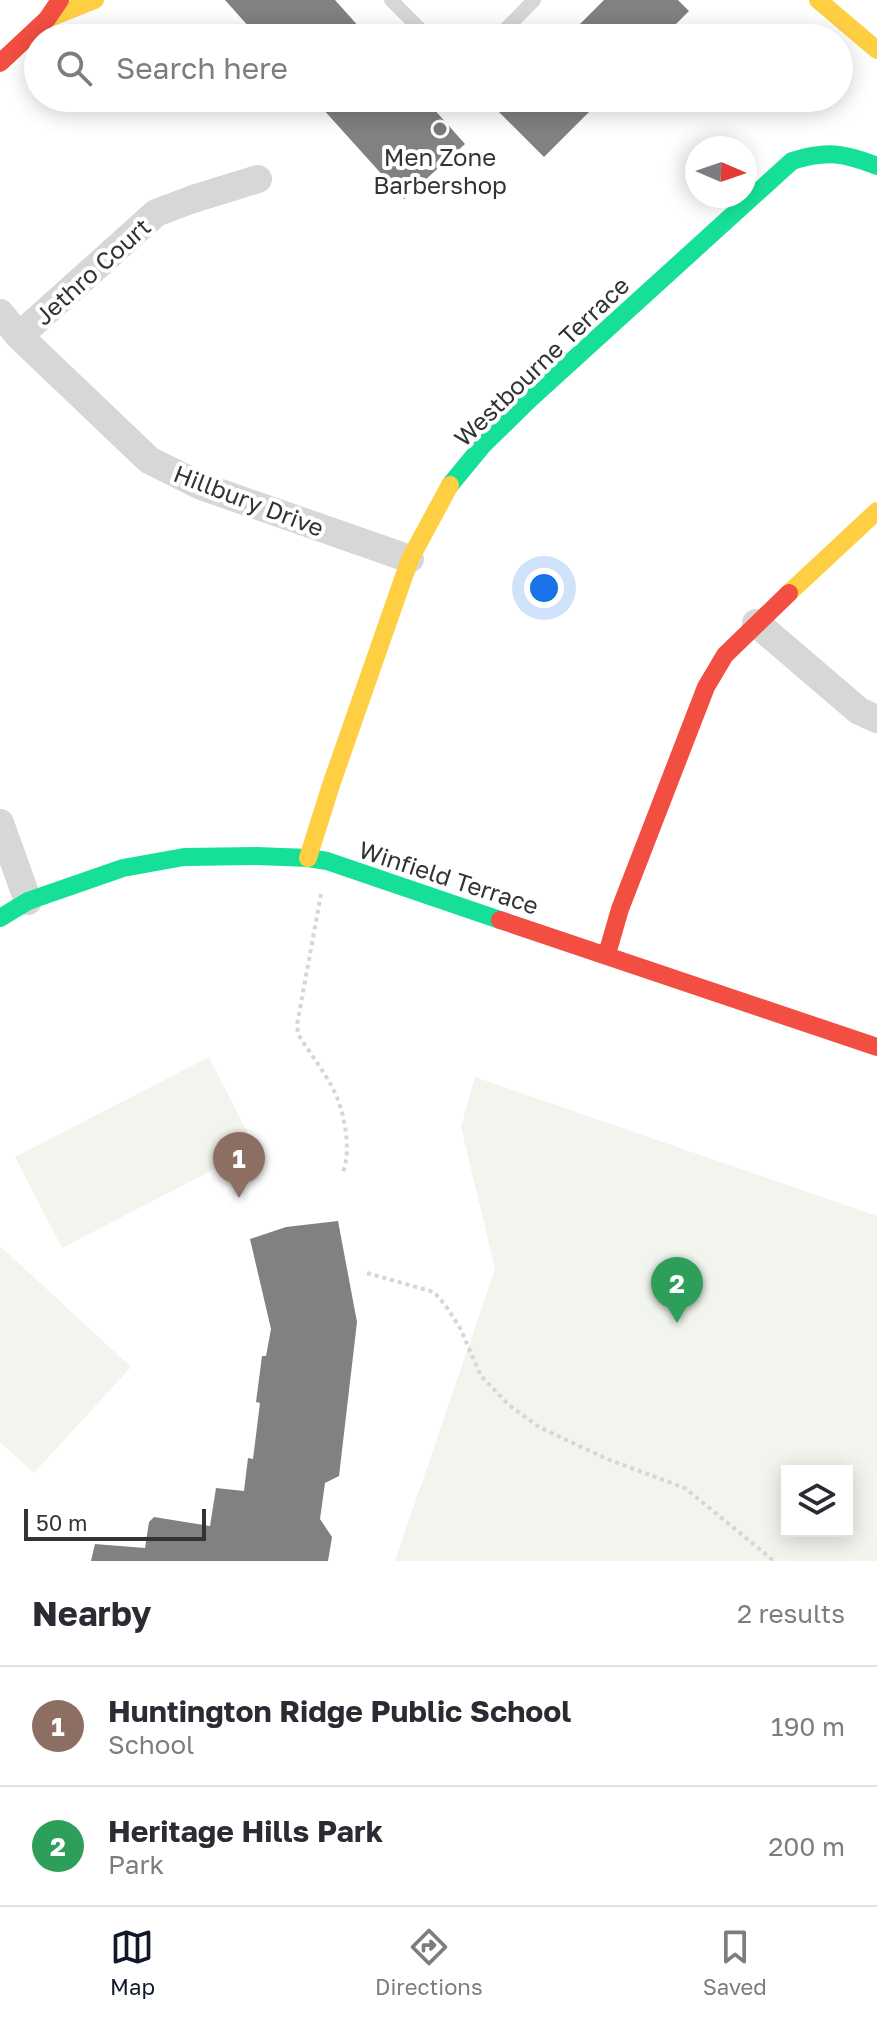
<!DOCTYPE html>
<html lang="en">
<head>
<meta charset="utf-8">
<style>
  :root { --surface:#fff; --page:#f7f7f7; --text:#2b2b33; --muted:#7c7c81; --line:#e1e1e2; --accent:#111827 }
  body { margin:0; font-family:"Golos Text",sans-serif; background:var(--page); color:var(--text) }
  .controls { position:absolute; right:24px; bottom:24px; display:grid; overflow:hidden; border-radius:0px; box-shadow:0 4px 20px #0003 }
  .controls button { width:72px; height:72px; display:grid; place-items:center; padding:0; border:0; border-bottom:2px solid var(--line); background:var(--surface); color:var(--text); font:40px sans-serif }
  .compass { position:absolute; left:685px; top:136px; width:72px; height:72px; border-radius:50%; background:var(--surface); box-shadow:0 4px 20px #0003; rotate:92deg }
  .scale { position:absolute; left:24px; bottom:20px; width:182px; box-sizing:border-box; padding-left:8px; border:4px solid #333; border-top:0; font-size:22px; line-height:28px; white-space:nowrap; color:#333; -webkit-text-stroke:6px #fff; paint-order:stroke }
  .you { position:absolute; left:544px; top:588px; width:28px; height:28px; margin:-20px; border:6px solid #fff; border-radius:50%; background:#1a73e8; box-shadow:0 0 0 12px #1a73e833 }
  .badge { display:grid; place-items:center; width:52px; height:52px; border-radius:50%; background:var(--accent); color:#fff; font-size:26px; font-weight:700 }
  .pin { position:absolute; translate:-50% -66px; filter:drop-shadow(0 2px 4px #0008) }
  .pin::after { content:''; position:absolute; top:42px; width:28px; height:24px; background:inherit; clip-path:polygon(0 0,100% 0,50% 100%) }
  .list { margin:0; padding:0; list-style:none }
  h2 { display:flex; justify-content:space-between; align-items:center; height:104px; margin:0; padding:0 32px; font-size:34px }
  h2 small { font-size:26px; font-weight:400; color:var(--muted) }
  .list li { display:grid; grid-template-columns:52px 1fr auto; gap:24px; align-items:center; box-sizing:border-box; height:120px; padding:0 32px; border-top:2px solid var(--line) }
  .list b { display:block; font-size:30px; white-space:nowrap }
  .list p { margin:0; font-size:26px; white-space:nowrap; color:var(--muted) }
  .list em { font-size:26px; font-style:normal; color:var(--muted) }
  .icon { flex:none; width:44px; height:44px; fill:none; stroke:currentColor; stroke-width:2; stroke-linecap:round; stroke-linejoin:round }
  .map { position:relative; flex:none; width:877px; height:1561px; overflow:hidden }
  .search { position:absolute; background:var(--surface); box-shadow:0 4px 20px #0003; left:24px; right:24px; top:24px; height:88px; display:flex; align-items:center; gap:20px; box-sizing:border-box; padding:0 28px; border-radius:44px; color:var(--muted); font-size:30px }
  .sheet { height:344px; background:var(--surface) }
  nav { display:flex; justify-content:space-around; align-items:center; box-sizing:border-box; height:112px; border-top:2px solid var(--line); background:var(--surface); font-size:22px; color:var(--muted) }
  nav a { display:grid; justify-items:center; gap:4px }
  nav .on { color:var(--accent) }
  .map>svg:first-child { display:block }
  .green { fill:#f1f5ed; fill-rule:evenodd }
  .building { fill:#818181 }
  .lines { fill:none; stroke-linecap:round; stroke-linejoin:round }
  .path { stroke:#d6d6d6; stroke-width:4; stroke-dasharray:4 4; stroke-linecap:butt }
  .lane { stroke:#d7d7d7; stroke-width:14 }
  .street { stroke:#d7d7d7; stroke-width:28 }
  .fast { stroke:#16e098; stroke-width:18 }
  .slow { stroke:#ffcf43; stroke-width:18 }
  .jam { stroke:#f24e42; stroke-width:18 }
  .poi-dot { fill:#7a7a7a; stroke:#fff; stroke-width:3 }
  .labels { text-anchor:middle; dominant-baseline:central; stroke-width:8; stroke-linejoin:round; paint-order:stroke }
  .poi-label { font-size:24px; fill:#333; stroke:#fff }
  .street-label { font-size:24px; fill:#333; stroke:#fff }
</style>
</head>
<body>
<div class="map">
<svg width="877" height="1561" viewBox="0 0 877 1561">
  <rect width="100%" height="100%" fill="#fff"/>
  <path class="green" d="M209 1057 255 1148 62 1248 15 1157Z
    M475 1077 877 1216V1561H395L495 1269 461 1127ZM847 1471V1531H787V1471Z
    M0 1246 131 1367 34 1473 0 1442Z"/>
  <path class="building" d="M225 0H335L369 38H259Z
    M604 0H678L689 11 662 38H566Z
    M313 98H424L465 144 404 199Z
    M506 98H603L544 157 496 109Z
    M338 1221 357 1322 339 1476 325 1483 320 1519 332 1537 328 1561H91L95 1544 145 1548 149 1522 154 1517 210 1526 216 1488 244 1491 248 1458 253 1459 260 1403 256 1402 262 1356H266L271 1329 250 1239 286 1227Z"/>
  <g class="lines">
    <path class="path" d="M321 894 297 1025 298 1034C309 1052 322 1068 332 1087 344 1108 352 1149 343 1172
      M367 1273 434 1292 446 1306 460 1328 481 1376 509 1405 539 1427 607 1459 685 1488 774 1561"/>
    <path class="lane" d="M391 0 429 38
      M497 38 534 0"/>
    <path class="street" d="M0 313 19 336 149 460 201 486 410 559
      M19 336 156 213 193 199 258 179
      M756 623 859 711 877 719
      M0 823 28 901"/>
    <path class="fast" d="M450 485 483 445 530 399 792 161C827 150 844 153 877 166
      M0 918 28 901 123 868 184 857 257 856 308 858 327 861 500 920"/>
    <path class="slow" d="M818 0 877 50
      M47 19 95 0
      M789 593 877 511
      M308 858 331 785 410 559 450 485"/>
    <path class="jam" d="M0 63 47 19 60 0
      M500 920 877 1047
      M607 954 620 909 706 687 725 655 789 593"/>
  </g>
  <circle class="poi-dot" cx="440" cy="129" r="8"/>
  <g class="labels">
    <g class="poi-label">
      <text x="440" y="156">Men Zone<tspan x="440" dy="28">Barbershop</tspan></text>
    </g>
    <g class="street-label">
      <text transform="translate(92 271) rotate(-42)">Jethro Court</text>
      <text transform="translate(541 361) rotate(-44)">Westbourne Terrace</text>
      <text transform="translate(249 500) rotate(21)">Hillbury Drive</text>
      <text transform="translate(449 877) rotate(18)">Winfield Terrace</text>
    </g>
  </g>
</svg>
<div class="controls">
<button><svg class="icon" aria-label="layers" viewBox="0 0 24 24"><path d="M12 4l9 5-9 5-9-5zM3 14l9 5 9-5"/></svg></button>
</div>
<svg class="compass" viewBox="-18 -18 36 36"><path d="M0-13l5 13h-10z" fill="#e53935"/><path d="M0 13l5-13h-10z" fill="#7c7c81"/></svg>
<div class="scale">50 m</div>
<div class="you"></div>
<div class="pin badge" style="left:239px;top:1198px;background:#8d6e63">1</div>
<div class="pin badge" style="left:677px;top:1323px;background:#2e9e5b">2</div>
<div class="search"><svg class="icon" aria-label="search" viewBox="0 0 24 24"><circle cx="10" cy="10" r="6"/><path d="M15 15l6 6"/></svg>Search here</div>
</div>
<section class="sheet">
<h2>Nearby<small>2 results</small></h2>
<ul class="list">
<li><span class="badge" style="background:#8d6e63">1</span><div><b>Huntington Ridge Public School</b><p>School</p></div><em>190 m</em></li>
<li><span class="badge" style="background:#2e9e5b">2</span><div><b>Heritage Hills Park</b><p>Park</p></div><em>200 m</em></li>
</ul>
</section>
<nav>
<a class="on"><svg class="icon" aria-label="map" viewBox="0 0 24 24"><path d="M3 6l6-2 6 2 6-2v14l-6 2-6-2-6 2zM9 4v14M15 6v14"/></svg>Map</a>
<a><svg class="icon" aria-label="directions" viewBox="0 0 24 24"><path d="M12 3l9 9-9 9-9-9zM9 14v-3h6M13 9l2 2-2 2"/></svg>Directions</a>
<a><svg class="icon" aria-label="saved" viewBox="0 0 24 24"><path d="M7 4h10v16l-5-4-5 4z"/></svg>Saved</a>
</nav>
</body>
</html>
